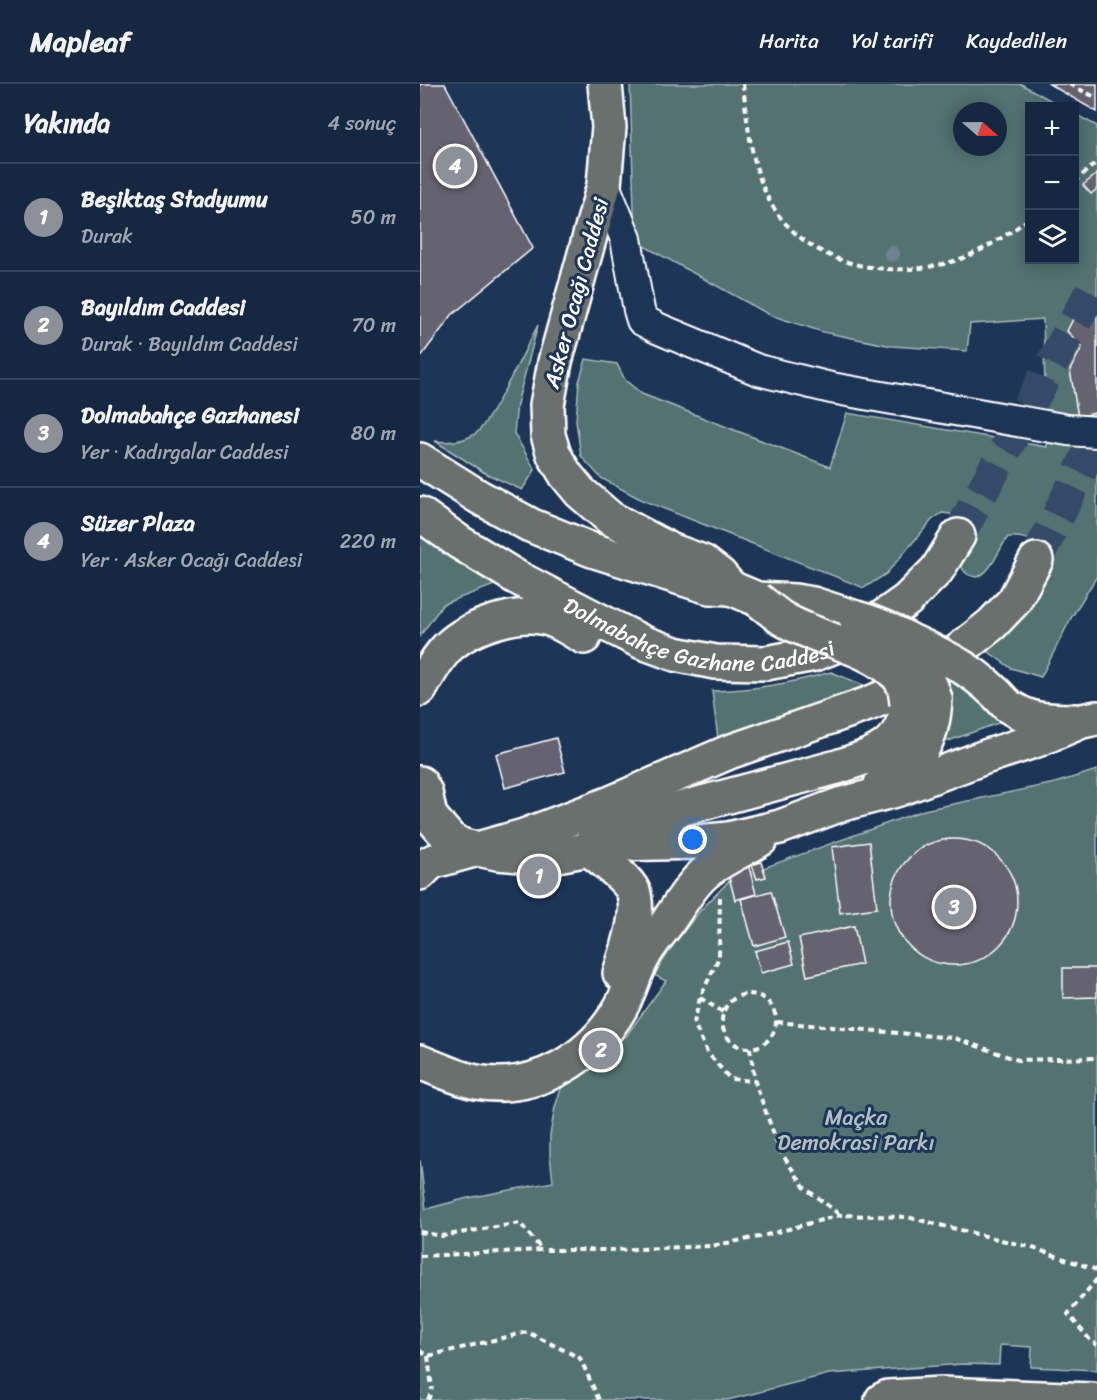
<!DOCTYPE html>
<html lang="tr">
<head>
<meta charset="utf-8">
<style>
  :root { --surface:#162841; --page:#23344c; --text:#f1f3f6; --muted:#9ea6b1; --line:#35445a; --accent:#8c9099 }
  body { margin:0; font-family:Sriracha,sans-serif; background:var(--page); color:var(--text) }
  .controls { position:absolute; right:18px; top:18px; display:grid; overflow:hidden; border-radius:0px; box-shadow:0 3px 15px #0003 }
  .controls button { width:54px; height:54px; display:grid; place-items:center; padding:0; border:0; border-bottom:2px solid var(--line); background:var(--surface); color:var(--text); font:30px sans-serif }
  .compass { position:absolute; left:533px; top:18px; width:54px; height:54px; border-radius:50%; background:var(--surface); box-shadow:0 3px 15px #0003; rotate:110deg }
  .you { position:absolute; left:273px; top:756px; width:21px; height:21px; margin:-15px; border:4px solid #fff; border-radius:50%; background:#1a73e8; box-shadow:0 0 0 9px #1a73e833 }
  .badge { display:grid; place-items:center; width:39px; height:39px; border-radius:50%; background:var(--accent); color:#fff; font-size:20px; font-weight:700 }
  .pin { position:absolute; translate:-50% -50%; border:3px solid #fff; box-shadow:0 2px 6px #0006 }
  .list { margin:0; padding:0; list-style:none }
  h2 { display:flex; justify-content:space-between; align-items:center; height:78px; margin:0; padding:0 24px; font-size:26px }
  h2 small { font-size:20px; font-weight:400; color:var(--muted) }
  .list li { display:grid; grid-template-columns:39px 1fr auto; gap:18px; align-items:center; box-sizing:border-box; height:108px; padding:0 24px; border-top:2px solid var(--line) }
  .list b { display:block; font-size:22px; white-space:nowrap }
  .list p { margin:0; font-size:20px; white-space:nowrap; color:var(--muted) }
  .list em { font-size:20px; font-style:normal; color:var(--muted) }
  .icon { flex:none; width:33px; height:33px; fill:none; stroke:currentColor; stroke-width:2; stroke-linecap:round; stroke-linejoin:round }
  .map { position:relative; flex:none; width:677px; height:1316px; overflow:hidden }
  header { display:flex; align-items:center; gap:36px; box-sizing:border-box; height:84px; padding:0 30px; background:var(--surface); border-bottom:2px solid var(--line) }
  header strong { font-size:28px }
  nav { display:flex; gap:33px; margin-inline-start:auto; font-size:21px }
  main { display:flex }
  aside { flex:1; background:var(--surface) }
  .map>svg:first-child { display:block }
  .green { fill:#537271; stroke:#a9b8b8; stroke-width:1.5; fill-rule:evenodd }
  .building { fill:#65646f; stroke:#fff; stroke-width:1.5 }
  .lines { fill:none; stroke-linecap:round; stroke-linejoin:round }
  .major-tunnel { stroke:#344968; stroke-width:33; stroke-dasharray:33 16; stroke-linecap:butt }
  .minor-casing { stroke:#fff; stroke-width:34 }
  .major-casing { stroke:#fff; stroke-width:38 }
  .path { stroke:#fff; stroke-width:4; stroke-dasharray:6 4.5; stroke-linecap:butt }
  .minor { stroke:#1d3557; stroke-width:30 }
  .major { stroke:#6b706d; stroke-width:33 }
  .major-bridge-casing { stroke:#fff; stroke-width:38; stroke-linecap:butt }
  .major-bridge { stroke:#6b706d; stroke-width:33 }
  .tree { fill:#6f8190 }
  .labels { text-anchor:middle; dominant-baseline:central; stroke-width:6; stroke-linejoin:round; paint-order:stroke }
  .street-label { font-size:22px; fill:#fff; stroke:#1d3557 }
  .park-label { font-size:22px; fill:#b2c0bf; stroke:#1d3557 }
</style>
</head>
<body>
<header>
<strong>Mapleaf</strong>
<nav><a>Harita</a><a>Yol tarifi</a><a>Kaydedilen</a></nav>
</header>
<main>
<aside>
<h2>Yakında<small>4 sonuç</small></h2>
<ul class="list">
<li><span class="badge">1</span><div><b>Beşiktaş Stadyumu</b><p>Durak</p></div><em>50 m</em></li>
<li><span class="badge">2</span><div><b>Bayıldım Caddesi</b><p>Durak · Bayıldım Caddesi</p></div><em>70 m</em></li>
<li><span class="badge">3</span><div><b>Dolmabahçe Gazhanesi</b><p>Yer · Kadırgalar Caddesi</p></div><em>80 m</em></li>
<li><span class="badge">4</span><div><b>Süzer Plaza</b><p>Yer · Asker Ocağı Caddesi</p></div><em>220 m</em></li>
</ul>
</aside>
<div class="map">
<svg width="677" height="1316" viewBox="0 0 677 1316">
  <rect width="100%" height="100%" fill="#1d3557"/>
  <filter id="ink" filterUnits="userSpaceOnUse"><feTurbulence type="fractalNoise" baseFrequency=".0167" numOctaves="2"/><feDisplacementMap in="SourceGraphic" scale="12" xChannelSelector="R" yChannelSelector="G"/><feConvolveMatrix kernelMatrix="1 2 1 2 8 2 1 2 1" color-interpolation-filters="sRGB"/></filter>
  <g filter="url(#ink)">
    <path class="green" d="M210 0H601L641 22H610V176H654L655 30 677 42V492L651 534 621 593 591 584 562 563 624 462C611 456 602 452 588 453 578 466 572 488 557 493 548 492 544 489 540 480L539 436 530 430 522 429 512 436 466 490 444 504 222 416 181 394 161 372 156 337 159 298 166 275 197 280 205 296 222 310 410 383 427 329 627 363 623 235 550 240 547 267 472 262 403 248 350 231 215 157ZM542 27H578V63H542Z
      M118 241 97 320 94 349 115 386 102 406 65 389 15 357C29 359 42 358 55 350 70 340 107 261 118 241Z
      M0 443 77 500 23 520 0 552Z
      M523 579 584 637 517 661C526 627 532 614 523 579Z
      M411 588 446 602 298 655 292 607C337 605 368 600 411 588Z
      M677 686V1286L611 1283 612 1263 580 1261 579 1281 543 1280 409 1290 308 1316H0V1076L6 1125 48 1114 133 1098 130 1071V1051L135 1023 142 1002 178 977 201 949 206 952 246 897 234 891 254 860 279 828 310 796 504 726 635 699Z"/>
    <path class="building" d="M0 0H25L113 164 32 231 0 274Z
      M629 0H677V28Z
      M677 90V105L671 110 663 101Z
      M677 223V331L674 329 658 333 650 286 662 263 647 247 657 227Z
      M136 654 145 688 85 704 76 670Z
      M471 818a63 63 0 1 1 126 0a63 63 0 1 1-126 0Z
      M449 758 457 824 420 829 412 763Z
      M341 778 346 793 337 795 332 781Z
      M329 783 336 810 315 816 308 789Z
      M351 807 365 853 334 862 321 815Z
      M434 842 442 880 387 892 379 854Z
      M368 858 374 880 341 889 335 867Z
      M643 884H677V913L643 914Z"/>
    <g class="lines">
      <path class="major-tunnel" d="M538 452 677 197
        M616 476 677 353"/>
      <defs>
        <path id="minor" d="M184 101 206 155 219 226 222 236 237 244 338 286 411 304 648 346 677 348"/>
        <g id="major">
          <path d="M185 0 189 43 184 101 135 278 127 321 128 351 134 371 146 391 160 408 190 434 250 466 283 478 300 491 311 504"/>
          <path d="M0 376 59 413 110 441 172 466 289 503 311 504 337 515 375 517 393 520 436 534"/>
          <path id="s1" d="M0 430 39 458 96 493 188 541 222 558 255 570 295 578 346 579 395 570 432 555 487 516 517 486 538 452"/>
          <path d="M0 605C8 591 16 575 28 563 50 542 103 524 132 536 143 540 154 548 164 553"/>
          <path d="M587 621C611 638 625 636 655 637"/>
          <path d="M0 699 5 708 10 732 30 755 43 762 77 769 126 773 197 760 279 758 308 755 360 743 419 721 476 706 565 673 617 656 662 637 677 634"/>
          <path d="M461 700C498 681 513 657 515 615"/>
          <path d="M174 748 417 683C451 672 484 663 487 620"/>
          <path d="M169 765C181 775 207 794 213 807 221 828 207 869 200 889"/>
          <path d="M0 789 11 778 104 752 191 719 309 668 448 620 498 599 572 540 594 517 616 476"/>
          <path d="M0 978C18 985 37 994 56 998 116 1009 172 974 201 923 210 907 214 889 223 873 229 861 239 850 247 839 256 826 265 811 276 798 292 779 320 768 341 755"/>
          <path d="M462 1316 468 1313 522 1310 672 1316"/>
        </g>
      </defs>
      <use href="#minor" class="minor-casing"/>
      <use href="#major" class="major-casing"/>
      <path class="path" d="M323 0C327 38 331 81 349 116 386 184 474 199 543 174 566 165 590 149 610 134
        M649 0 677 14
        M654 98 677 78
        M300 813 299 873 280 914 303 928
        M302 937a27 27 0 1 1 54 0a27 27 0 1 1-54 0Z
        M280 914 274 939 287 968 310 995 335 997
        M357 938 534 954 598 976 677 974
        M330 964 335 998 360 1067 385 1104 420 1131
        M0 1148 22 1152 100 1139 122 1166
        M0 1172 122 1166H193L291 1162 339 1153 420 1131 487 1133 610 1163 677 1186
        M677 1195 648 1230 670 1256 677 1261
        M0 1267 8 1272 107 1248 160 1274 179 1316
        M8 1272 12 1305
        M8 1316 12 1305"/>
      <use href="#minor" class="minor"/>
      <use href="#major" class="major"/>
      <defs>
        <path id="major-bridge" d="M337 515C346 522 354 529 363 535 397 555 447 562 476 590 485 598 486 609 487 620
          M436 534C456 539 473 548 491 557 529 574 559 589 587 621
          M473 558C497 575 507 586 515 615"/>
      </defs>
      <use href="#major-bridge" class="major-bridge-casing"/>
      <use href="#major-bridge" class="major-bridge"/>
    </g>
    <circle class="tree" cx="472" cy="170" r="8"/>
  </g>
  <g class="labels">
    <g class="street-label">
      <text transform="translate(156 209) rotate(-75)">Asker Ocağı Caddesi</text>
      <text stroke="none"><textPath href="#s1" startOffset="312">Dolmabahçe Gazhane Caddesi</textPath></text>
    </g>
    <g class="park-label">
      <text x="436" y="1033">Maçka<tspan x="436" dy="25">Demokrasi Parkı</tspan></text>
    </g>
  </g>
</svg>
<div class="controls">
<button>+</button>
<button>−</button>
<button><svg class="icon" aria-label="layers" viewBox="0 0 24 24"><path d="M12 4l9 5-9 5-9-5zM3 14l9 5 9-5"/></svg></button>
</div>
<svg class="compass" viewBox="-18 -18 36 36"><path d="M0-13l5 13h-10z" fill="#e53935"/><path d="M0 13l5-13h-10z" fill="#9ea6b1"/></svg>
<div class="you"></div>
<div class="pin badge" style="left:119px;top:792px">1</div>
<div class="pin badge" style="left:181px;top:966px">2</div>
<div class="pin badge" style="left:534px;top:823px">3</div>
<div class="pin badge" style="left:35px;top:82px">4</div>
</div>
</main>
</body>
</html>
